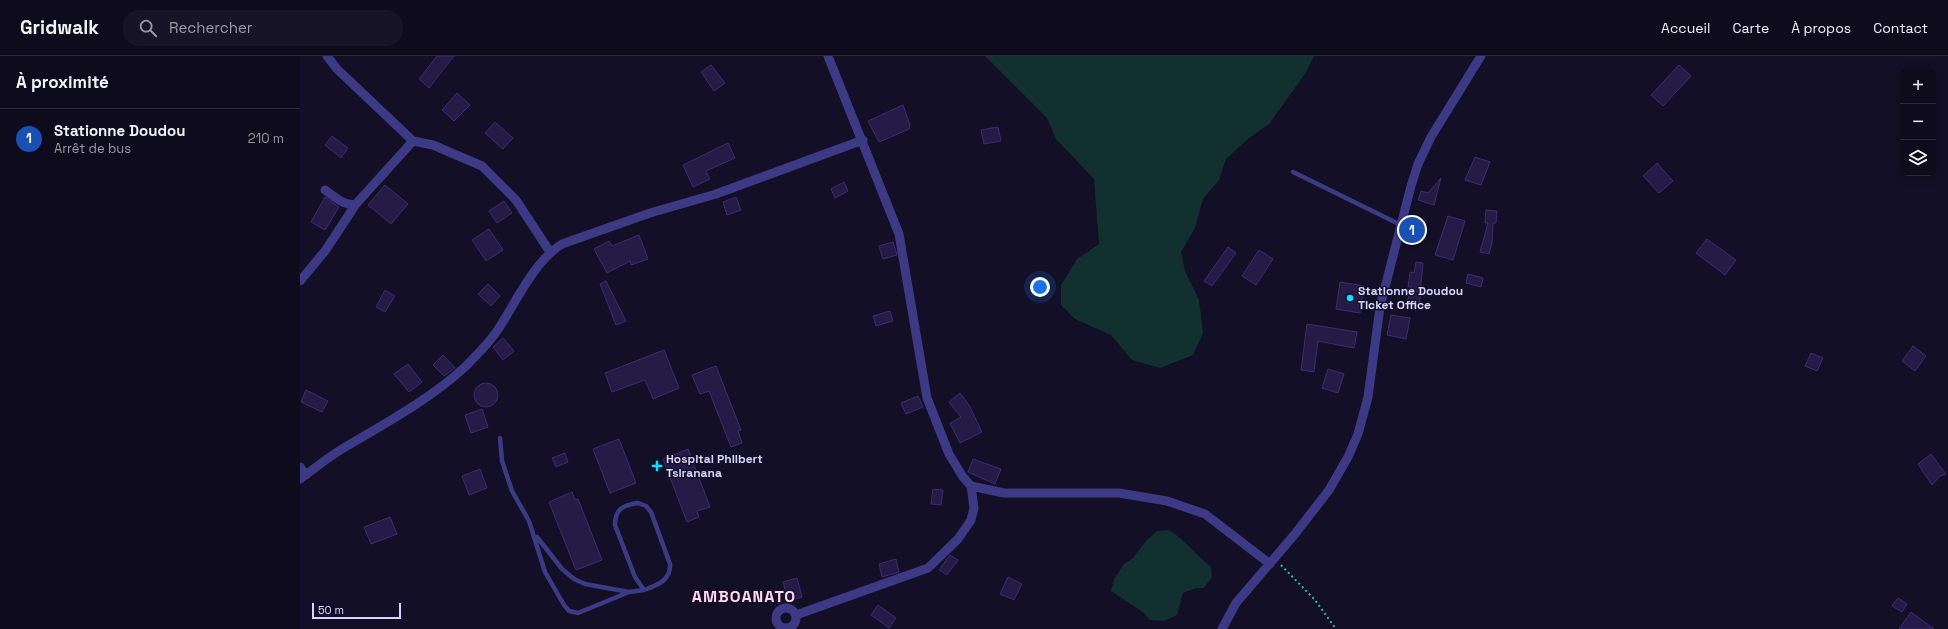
<!DOCTYPE html>
<html lang="fr">
<head>
<meta charset="utf-8">
<style>
  :root { --surface:#0e0b1c; --page:#171425; --text:#f1f3f6; --muted:#9b9ba3; --line:#2e2b3b; --accent:#ea580c }
  body { margin:0; font-family:"Space Grotesk",sans-serif; background:var(--page); color:var(--text) }
  .controls { position:absolute; right:12px; top:12px; display:grid; overflow:hidden; border-radius:8px; box-shadow:0 2px 10px #0003 }
  .controls button { width:36px; height:36px; display:grid; place-items:center; padding:0; border:0; border-bottom:1px solid var(--line); background:var(--surface); color:var(--text); font:20px sans-serif }
  .scale { position:absolute; left:12px; bottom:10px; width:89px; box-sizing:border-box; padding-left:4px; border:2px solid #d9d4ff; border-top:0; font-size:11px; line-height:14px; white-space:nowrap; color:#d9d4ff; -webkit-text-stroke:3px #130f26; paint-order:stroke }
  .you { position:absolute; left:740px; top:231px; width:14px; height:14px; margin:-10px; border:3px solid #fff; border-radius:50%; background:#1a73e8; box-shadow:0 0 0 6px #1a73e833 }
  .badge { display:grid; place-items:center; width:26px; height:26px; border-radius:50%; background:var(--accent); color:#fff; font-size:13px; font-weight:700 }
  .pin { position:absolute; translate:-50% -50%; border:2px solid #fff; box-shadow:0 1px 4px #0006 }
  .list { margin:0; padding:0; list-style:none }
  h2 { display:flex; justify-content:space-between; align-items:center; height:52px; margin:0; padding:0 16px; font-size:17px }
  h2 small { font-size:13px; font-weight:400; color:var(--muted) }
  .list li { display:grid; grid-template-columns:26px 1fr auto; gap:12px; align-items:center; box-sizing:border-box; height:60px; padding:0 16px; border-top:1px solid var(--line) }
  .list b { display:block; font-size:15px; white-space:nowrap }
  .list p { margin:0; font-size:13px; white-space:nowrap; color:var(--muted) }
  .list em { font-size:13px; font-style:normal; color:var(--muted) }
  .icon { flex:none; width:22px; height:22px; fill:none; stroke:currentColor; stroke-width:2; stroke-linecap:round; stroke-linejoin:round }
  .map { position:relative; flex:none; width:1648px; height:573px; overflow:hidden }
  header { display:flex; align-items:center; gap:24px; box-sizing:border-box; height:56px; padding:0 20px; background:var(--surface); border-bottom:1px solid var(--line) }
  header strong { font-size:19px }
  nav { display:flex; gap:22px; margin-inline-start:auto; font-size:14px }
  .search { width:280px; height:36px; background:var(--page); display:flex; align-items:center; gap:10px; box-sizing:border-box; padding:0 14px; border-radius:16px; color:var(--muted); font-size:15px }
  main { display:flex }
  aside { flex:1; background:var(--surface) }
  .map>svg:first-child { display:block }
  .green { fill:#12302f }
  .building { fill:#241b47; stroke:#3b2d73 }
  .lines { fill:none; stroke-linecap:round; stroke-linejoin:round }
  .path { stroke:#2fb8b0; stroke-width:2; stroke-dasharray:2 3; stroke-linecap:butt }
  .service { stroke:#3d3a85; stroke-width:4.5 }
  .minor { stroke:#3d3a85; stroke-width:9 }
  .poi-dot { fill:#00e5ff; stroke:#130f26; stroke-width:1.5 }
  .labels { text-anchor:middle; dominant-baseline:central; stroke-width:3; stroke-linejoin:round; paint-order:stroke }
  .poi-label { font-size:12px; font-weight:bold; fill:#d9d4ff; stroke:#130f26; text-anchor:start }
  .district-label { font-size:16px; font-weight:bold; letter-spacing:1px; fill:#ffd6f0; stroke:#130f26 }
</style>
</head>
<body>
<header>
<strong>Gridwalk</strong>
<div class="search"><svg class="icon" aria-label="search" viewBox="0 0 24 24"><circle cx="10" cy="10" r="6"/><path d="M15 15l6 6"/></svg>Rechercher</div>
<nav><a>Accueil</a><a>Carte</a><a>À propos</a><a>Contact</a></nav>
</header>
<main>
<aside>
<h2>À proximité<small></small></h2>
<ul class="list">
<li><span class="badge" style="background:#1a4fb4">1</span><div><b>Stationne Doudou</b><p>Arrêt de bus</p></div><em>210 m</em></li>
</ul>
</aside>
<div class="map">
<svg width="1648" height="573" viewBox="0 0 1648 573">
  <rect width="100%" height="100%" fill="#130f26"/>
  <path class="green" d="M685 0H1014L1005 18 969 68 949 82 926 103 919 124 903 143 895 172 881 196 885 215 899 244 903 277 893 299 860 312 832 304 811 279 775 263 761 249V229L777 203 799 188 794 123 756 83 747 62Z
    M869 474C885 484 896 499 911 511L912 521 904 532H896L883 537 877 559 864 565 850 564 844 557 811 535 814 523 824 508 833 502 846 485 857 475Z"/>
  <path class="building" d="M137 0H154L129 32 119 23Z
    M411 9 425 27 414 35 401 16Z
    M1379 9 1391 20 1363 50 1351 39Z
    M157 37 170 49 154 65 142 54Z
    M603 49 610 69 609 73 579 86 568 65Z
    M195 66 213 82 203 93 185 77Z
    M698 71 701 85 684 88 681 74Z
    M32 80 48 92 41 102 25 89Z
    M428 87 435 102 406 115 410 123 393 131 383 109Z
    M1175 101 1190 106 1181 129 1165 124Z
    M1357 107 1373 125 1359 137 1343 120Z
    M1141 122 1134 149 1118 144 1121 135 1128 137Z
    M544 126 548 135 535 142 531 133Z
    M85 129 108 148 91 168 68 149Z
    M25 141 39 151 25 174 11 166Z
    M436 141 441 154 427 159 423 146Z
    M204 145 212 157 197 167 189 155Z
    M1186 154 1197 155 1196 167H1193L1192 187 1189 198 1180 196 1188 167H1185Z
    M1148 160 1165 165 1153 204 1135 199Z
    M189 173 203 194 186 205 172 184Z
    M339 179 348 203 331 209 330 205 307 217 294 193 309 185 312 190Z
    M1407 183 1436 204 1425 219 1396 197Z
    M593 186 597 199 583 203 579 190Z
    M928 191 936 197 912 230 904 225Z
    M959 194 973 203 956 229 942 220Z
    M1116 206 1123 207 1120 237H1121L1119 249 1107 247 1111 231H1108L1110 216 1114 217Z
    M1168 218 1183 222 1181 231 1166 227Z
    M306 225 326 265 316 269 300 228Z
    M1040 226 1064 230 1060 257 1036 253Z
    M188 228 200 240 191 250 178 238Z
    M85 234 95 240 85 256 76 251Z
    M590 255 593 265 576 270 573 260Z
    M1091 259 1110 262 1106 283 1087 279Z
    M1007 268 1057 276 1054 292 1018 285 1014 316 1001 314Z
    M203 282 214 295 203 304 193 291Z
    M1613 290 1626 300 1615 315 1602 305Z
    M364 294 379 332 353 343 345 324 312 336 305 317Z
    M1511 297 1523 302 1517 315 1505 310Z
    M143 299 155 312 144 320 133 309Z
    M108 308 122 326 109 336 94 318Z
    M416 310 441 374 438 375 442 387 431 391 409 335 400 338 392 319Z
    M1028 313 1044 318 1038 337 1022 332Z
    M174 339a12 12 0 1 1 24 0a12 12 0 1 1-24 0Z
    M6 334 28 345 22 356 1 346Z
    M660 337 669 349 682 376 660 387 650 367 661 361 649 346Z
    M618 340 623 351 606 358 601 347Z
    M182 353 188 371 171 377 165 359Z
    M319 383 336 427 310 437 293 393Z
    M388 393 410 451 397 455 399 461 387 466 363 403Z
    M265 397 268 406 256 411 252 402Z
    M1631 398 1646 418 1640 420 1632 429 1618 408Z
    M673 403 701 413 695 428 668 416Z
    M180 413 187 432 169 439 162 420Z
    M633 433 643 434 641 449 631 448Z
    M272 436 275 444 278 443 302 504 276 514 249 446Z
    M90 461 97 478 71 488 64 471Z
    M650 499 658 504 647 519 639 514Z
    M596 503 599 516 582 521 579 508Z
    M708 521 722 528 714 544 700 538Z
    M497 522 502 541 488 545 483 526Z
    M1598 542 1607 548 1602 556 1592 550Z
    M578 549 596 562 589 572 571 559Z
    M1611 556 1634 573H1599Z"/>
  <g class="lines">
    <path class="path" d="M981 509 1015 544 1036 573"/>
    <path class="service" d="M993 116 1101 169
      M200 382 202 405 212 435 229 465 245 516 264 549 269 555 278 557 329 536
      M338 447 346 450 351 456 370 508C371 524 358 529 344 534L335 521 315 469C315 453 323 449 338 447Z
      M237 481 262 513 274 523 285 528 329 536 344 534"/>
    <path class="minor" d="M27 0 37 13 113 85
      M25 134C34 140 45 151 56 148L113 85 133 89 182 110 216 144 250 196
      M0 225 25 195 56 148
      M0 411 6 419
      M0 423C14 413 27 402 42 393 84 368 129 344 165 311 177 299 188 288 197 275 216 247 233 206 262 188L350 157 416 138 563 84
      M671 430 704 437H819L867 445 905 458 970 508
      M476 562a10 10 0 1 1 20 0a10 10 0 1 1-20 0Z
      M496 559 628 512 658 483 671 464 674 452 671 430 663 421 649 398 627 342 599 178 528 0
      M922 573 936 547 995 478 1029 434 1048 401 1058 378 1068 341 1080 251 1111 130 1118 108 1131 81 1181 0"/>
  </g>
  <g class="poi-dot">
    <circle cx="1050" cy="242" r="4"/>
    <path d="M355 404h4v4h4v4h-4v4h-4v-4h-4v-4h4z"/>
  </g>
  <g class="labels">
    <g class="poi-label">
      <text x="1058" y="235">Stationne Doudou<tspan x="1058" dy="14">Ticket Office</tspan></text>
      <text x="366" y="403">Hospital Philbert<tspan x="366" dy="14">Tsiranana</tspan></text>
    </g>
    <g class="district-label">
      <text x="444" y="540">AMBOANATO</text>
    </g>
  </g>
</svg>
<div class="controls">
<button>+</button>
<button>−</button>
<button><svg class="icon" aria-label="layers" viewBox="0 0 24 24"><path d="M12 4l9 5-9 5-9-5zM3 14l9 5 9-5"/></svg></button>
</div>
<div class="scale">50 m</div>
<div class="you"></div>
<div class="pin badge" style="left:1112px;top:174px;background:#1a4fb4">1</div>
</div>
</main>
</body>
</html>
